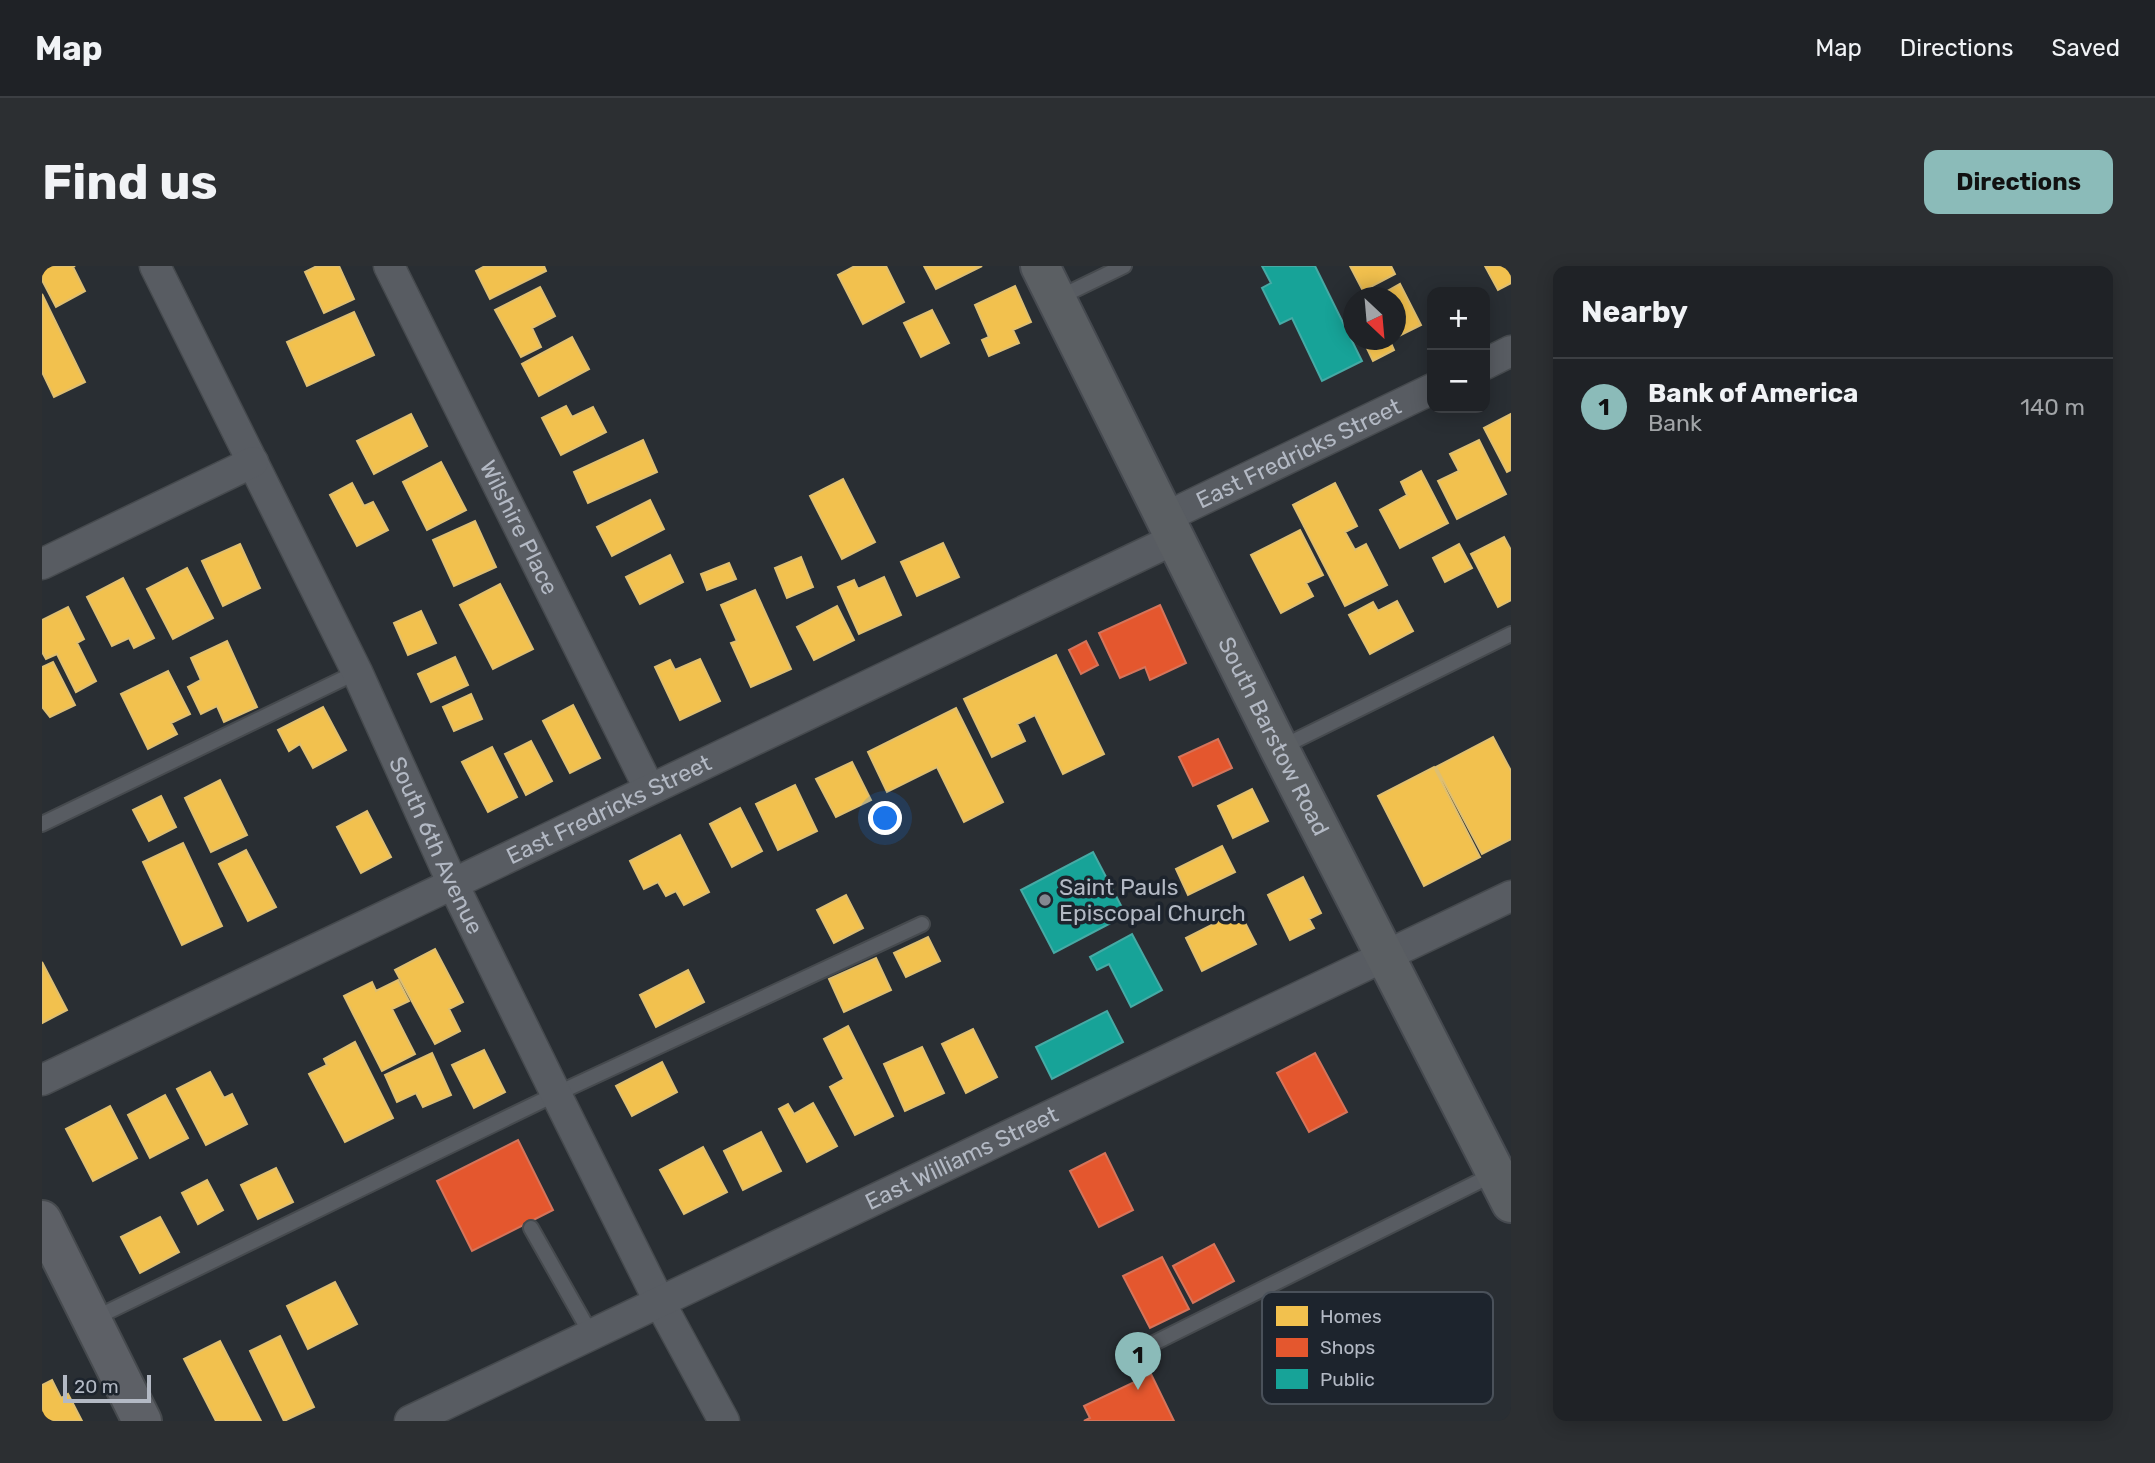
<!DOCTYPE html>
<html lang="en">
<head>
<meta charset="utf-8">
<style>
  :root { --surface:#1f2226; --page:#2c2f32; --text:#f1f3f6; --muted:#a1a4a7; --line:#3c3f43; --accent:#8bbbb9 }
  body { margin:0; font-family:Rubik,sans-serif; background:var(--page); color:var(--text) }
  .controls { position:absolute; right:21px; top:21px; display:grid; overflow:hidden; border-radius:14px; box-shadow:0 4px 18px #0003 }
  .controls button { width:63px; height:63px; display:grid; place-items:center; padding:0; border:0; border-bottom:2px solid var(--line); background:var(--surface); color:var(--text); font:35px sans-serif }
  .compass { position:absolute; left:1301px; top:21px; width:63px; height:63px; border-radius:50%; background:var(--surface); box-shadow:0 4px 18px #0003; rotate:154deg }
  .scale { position:absolute; left:21px; bottom:18px; width:88px; box-sizing:border-box; padding-left:7px; border:4px solid #b3b9c4; border-top:0; font-size:19px; line-height:24px; white-space:nowrap; color:#b3b9c4; -webkit-text-stroke:5px #1d242d; paint-order:stroke }
  .you { position:absolute; left:844px; top:553px; width:24px; height:24px; margin:-18px; border:5px solid #fff; border-radius:50%; background:#1a73e8; box-shadow:0 0 0 10px #1a73e833 }
  .badge { display:grid; place-items:center; width:46px; height:46px; border-radius:50%; background:var(--accent); color:#111; font-size:23px; font-weight:700 }
  .pin { position:absolute; translate:-50% -58px; filter:drop-shadow(0 2px 4px #0008) }
  .pin::after { content:''; position:absolute; top:37px; width:24px; height:21px; background:inherit; clip-path:polygon(0 0,100% 0,50% 100%) }
  .list { margin:0; padding:0; list-style:none }
  h2 { display:flex; justify-content:space-between; align-items:center; height:91px; margin:0; padding:0 28px; font-size:30px }
  h2 small { font-size:23px; font-weight:400; color:var(--muted) }
  .list li { display:grid; grid-template-columns:46px 1fr auto; gap:21px; align-items:center; box-sizing:border-box; height:98px; padding:0 28px; border-top:2px solid var(--line) }
  .list b { display:block; font-size:26px; white-space:nowrap }
  .list p { margin:0; font-size:23px; white-space:nowrap; color:var(--muted) }
  .list em { font-size:23px; font-style:normal; color:var(--muted) }
  .map { position:relative; flex:none; width:1469px; height:1155px; overflow:hidden; border-radius:14px }
  header { display:flex; align-items:center; gap:42px; box-sizing:border-box; height:98px; padding:0 35px; background:var(--surface); border-bottom:2px solid var(--line) }
  header strong { font-size:33px }
  nav { display:flex; gap:38px; margin-inline-start:auto; font-size:24px }
  .intro { display:flex; align-items:center; justify-content:space-between; box-sizing:border-box; height:168px; padding:0 42px }
  h1 { margin:0; font-size:49px }
  .button { padding:18px 32px; border-radius:14px; background:var(--accent); color:#111; font-size:24px; font-weight:700 }
  main { display:flex; gap:42px; padding:0 42px }
  aside { flex:1; background:var(--surface); border-radius:14px; box-shadow:0 4px 18px #0003 }
  .map>svg:first-child { display:block }
  .homes { fill:#f2c14e; stroke:#dfbf71; stroke-width:2 }
  .shops { fill:#e4572e; stroke:#d5745b; stroke-width:2 }
  .public { fill:#17a398; stroke:#46aaa5; stroke-width:2 }
  .lines { fill:none; stroke-linecap:round; stroke-linejoin:round }
  .lane-casing { stroke:#464a4e; stroke-width:18 }
  .street-casing { stroke:#464a4e; stroke-width:33 }
  .secondary-casing { stroke:#464a4e; stroke-width:42 }
  .primary-casing { stroke:#464a50; stroke-width:42 }
  .lane { stroke:#585c62; stroke-width:14 }
  .street { stroke:#585c62; stroke-width:30 }
  .secondary { stroke:#5d6066; stroke-width:38 }
  .primary { stroke:#5b5f63; stroke-width:38 }
  .poi-dot { fill:#838891; stroke:#1d242d; stroke-width:2.5 }
  .labels { text-anchor:middle; dominant-baseline:central; stroke-width:7; stroke-linejoin:round; paint-order:stroke }
  .street-label { font-size:23px; fill:#b3b9c4; stroke:#1d242d }
  .poi-label { font-size:23px; fill:#b3b9c4; stroke:#1d242d; text-anchor:start }
  .key { fill:#1d242d; stroke:#4a515a; stroke-width:2 }
  .key-label { font-size:19px; fill:#b3b9c4 }
</style>
</head>
<body>
<header>
<strong>Map</strong>
<nav><a>Map</a><a>Directions</a><a>Saved</a></nav>
</header>
<div class="intro"><h1>Find us</h1><a class="button">Directions</a></div>
<main>
<div class="map">
<svg width="1469" height="1155" viewBox="0 0 1469 1155">
  <rect width="100%" height="100%" fill="#292e33"/>
  <path class="homes" d="M0 0H33L31 1 43 25 14 41 0 14Z
    M275 0H297L312 33 282 47 263 6Z
    M443 0H502L504 5 448 33 434 5Z
    M813 0H844L862 36 821 58 796 9Z
    M882 0H940L894 23Z
    M1308 0H1349L1353 8 1321 25Z
    M1443 0H1469V17L1456 24Z
    M1358 18 1379 59 1353 72V32H1333Z
    M973 20 989 56 971 64 977 77 947 90 940 74 947 71 933 39Z
    M498 21 513 50 490 62 499 81 479 91 453 44Z
    M0 28 43 116 12 131 0 106Z
    M890 44 907 77 879 91 862 57Z
    M312 46 332 89 265 120 245 76Z
    M530 71 547 103 497 130 480 98Z
    M1321 74H1351L1348 75 1352 84 1331 95Z
    M524 140 530 151 551 141 564 166 519 189 500 152Z
    M369 148 385 180 332 208 315 175Z
    M1469 148V204L1465 206 1442 162Z
    M601 174 615 206 546 237 532 206Z
    M1437 174 1464 228 1415 253 1396 215 1417 205 1408 188Z
    M399 196 424 244 385 264 361 216Z
    M1379 205 1406 257 1358 282 1338 244 1365 229 1359 216Z
    M801 213 833 276 800 293 768 230Z
    M310 217 322 240 331 236 346 264 315 280 288 229Z
    M1293 217 1315 260 1303 266 1313 284 1324 278 1345 319 1303 340 1251 239Z
    M608 234 622 263 570 290 555 261Z
    M433 255 454 301 412 320 391 274Z
    M1258 264 1281 309 1264 317 1271 330 1239 347 1209 289Z
    M1462 271 1469 284V334L1456 341 1429 288Z
    M901 277 917 311 875 330 859 296Z
    M198 278 218 322 181 340 160 295Z
    M1417 278 1430 302 1403 316 1391 292Z
    M628 289 641 316 598 338 584 311Z
    M759 291 771 321 745 332 733 302Z
    M687 297 694 313 665 324 659 308Z
    M145 302 171 352 131 373 105 323Z
    M842 311 859 349 817 368 796 321 812 314 816 323Z
    M81 312 112 372 92 382 87 372 70 380 45 331Z
    M458 318 491 383 451 403 418 339Z
    M713 324 749 403 709 421 689 377 695 375 679 339Z
    M1355 335 1371 365 1328 388 1307 349 1331 336 1336 345Z
    M795 340 812 374 772 394 755 361Z
    M26 341 42 373 35 377 54 415 34 426 15 388 4 393 0 386V354Z
    M379 345 394 377 366 389 352 357Z
    M185 375 215 441 182 456 175 440 159 448 146 421 159 414 149 392Z
    M1014 389 1062 488 1021 508 993 449 975 458 983 475 950 491 922 433Z
    M413 391 426 419 389 436 376 408Z
    M658 393 678 435 638 454 613 401 628 394 633 404Z
    M11 396 33 439 8 451 0 441V401Z
    M126 405 148 448 129 457 135 468 106 483 79 428Z
    M429 428 440 453 412 465 401 441Z
    M531 439 558 492 528 507 501 455Z
    M281 441 304 484 271 502 258 478 247 485 236 464Z
    M914 442 961 536 922 556 895 501 845 526 826 486Z
    M1451 471 1469 505V573L1440 588 1394 501Z
    M489 475 510 515 484 529 463 488Z
    M450 481 475 531 446 546 420 496Z
    M810 496 829 534 794 551 774 513Z
    M1392 501 1438 591 1382 620 1336 530Z
    M178 514 205 569 169 586 143 532Z
    M753 519 775 565 736 584 714 538Z
    M1210 523 1226 555 1191 572 1176 540Z
    M119 530 134 561 107 575 91 544Z
    M698 542 720 585 690 601 668 558Z
    M325 545 349 591 319 607 295 561Z
    M638 569 667 626 642 639 634 625 624 630 616 616 602 623 588 595Z
    M141 577 180 660 140 679 101 596Z
    M1180 580 1193 606 1146 629 1134 603Z
    M204 584 234 641 206 655 177 598Z
    M1261 611 1279 647 1267 653 1272 662 1248 674 1226 629Z
    M804 629 821 662 792 677 775 644Z
    M1197 645 1214 678 1160 705 1144 672Z
    M886 671 898 695 864 711 852 687Z
    M393 683 421 736 407 743 418 765 393 778 353 704Z
    M834 692 849 724 802 746 787 713Z
    M0 696 25 744 0 757Z
    M646 704 662 736 614 761 598 729Z
    M356 714 367 735 350 743 373 788 340 805 302 730 330 716 334 725Z
    M806 760 851 850 813 869 788 821 802 813 782 773Z
    M931 763 955 811 924 827 900 778Z
    M313 776 351 852 303 876 267 808 285 799 282 793Z
    M880 781 902 827 863 845 842 798Z
    M442 784 463 826 432 842 410 799Z
    M390 787 409 829 381 841 374 827 355 836 343 809Z
    M620 796 635 826 590 850 574 820Z
    M168 806 182 832 190 828 205 858 164 879 135 823Z
    M123 829 146 872 108 892 86 849Z
    M771 837 795 880 765 896 737 843 746 838 752 848Z
    M68 840 95 892 51 915 24 863Z
    M719 866 739 905 701 924 682 885Z
    M661 881 685 926 642 948 618 904Z
    M234 902 251 936 216 953 199 919Z
    M165 914 181 944 156 958 140 927Z
    M118 951 137 986 98 1007 79 971Z
    M293 1016 315 1058 266 1083 245 1040Z
    M238 1070 272 1141 242 1155 208 1085Z
    M178 1075 219 1155H174L142 1093Z
    M10 1114 19 1132 26 1128 40 1155H0V1119Z"/>
  <path class="shops" d="M1118 339 1144 397 1108 414 1103 401 1078 412 1057 367Z
    M1044 375 1056 399 1039 408 1027 384Z
    M1176 473 1190 502 1151 520 1137 491Z
    M1273 787 1305 846 1267 866 1235 807Z
    M476 874 511 944 430 985 395 915Z
    M1063 887 1091 944 1057 961 1028 905Z
    M1172 978 1192 1015 1151 1037 1131 1000Z
    M1120 991 1147 1043 1108 1062 1081 1010Z
    M1109 1108 1132 1155H1042L1048 1152 1042 1140Z"/>
  <path class="public" d="M1220 0H1273L1320 95 1280 115 1250 52 1238 58 1220 22 1229 17Z
    M1051 586 1084 649 1012 687 979 624Z
    M1090 668 1120 724 1089 741 1067 698 1055 704 1048 691Z
    M1065 745 1081 776 1010 813 994 781Z"/>
  <g class="lines">
    <defs>
      <path id="lane" d="M1016 32 1082 0
        M1238 482 1469 368
        M0 558 315 406
        M489 962 549 1068
        M51 1053 514 828 880 658
        M1104 1081 1452 908"/>
      <g id="street">
        <path id="s1" d="M113 0 315 406 410 616 514 828 617 1035 682 1155"/>
        <path id="s2" d="M347 0 607 522"/>
        <path d="M1443 98 1469 85"/>
        <path id="s3" d="M1124 251 1390 123"/>
        <path d="M0 298 211 196"/>
        <path id="s4" d="M0 814 1135 272"/>
        <path id="s5" d="M368 1155 1469 630"/>
      </g>
      <path id="secondary" d="M0 954 100 1155"/>
      <g id="primary">
        <path id="s6" d="M998 0 1237 482 1469 937"/>
      </g>
    </defs>
    <use href="#lane" class="lane-casing"/>
    <use href="#street" class="street-casing"/>
    <use href="#secondary" class="secondary-casing"/>
    <use href="#primary" class="primary-casing"/>
    <use href="#lane" class="lane"/>
    <use href="#street" class="street"/>
    <use href="#secondary" class="secondary"/>
    <use href="#primary" class="primary"/>
  </g>
  <circle class="poi-dot" cx="1003" cy="634" r="7"/>
  <g class="labels">
    <g class="street-label">
      <text stroke="none"><textPath href="#s3" startOffset="147">East Fredricks Street</textPath></text>
      <text stroke="none"><textPath href="#s2" startOffset="292">Wilshire Place</textPath></text>
      <text stroke="none"><textPath href="#s6" startOffset="525">South Barstow Road</textPath></text>
      <text stroke="none"><textPath href="#s4" startOffset="628">East Fredricks Street</textPath></text>
      <text stroke="none"><textPath href="#s1" startOffset="644">South 6th Avenue</textPath></text>
      <text stroke="none"><textPath href="#s5" startOffset="611">East Williams Street</textPath></text>
    </g>
    <g class="poi-label">
      <text x="1017" y="621">Saint Pauls<tspan x="1017" dy="26">Episcopal Church</tspan></text>
    </g>
  </g>
  <rect x="1220" y="1026" width="231" height="112" rx="10" class="key"/>
  <rect x="1234" y="1040" width="32" height="20" fill="#f2c14e"/>
  <rect x="1234" y="1072" width="32" height="19" fill="#e4572e"/>
  <rect x="1234" y="1103" width="32" height="20" fill="#17a398"/>
  <g class="key-label">
    <text x="1278" y="1057">Homes</text>
    <text x="1278" y="1088">Shops</text>
    <text x="1278" y="1120">Public</text>
  </g>
</svg>
<div class="controls">
<button>+</button>
<button>−</button>
</div>
<svg class="compass" viewBox="-18 -18 36 36"><path d="M0-13l5 13h-10z" fill="#e53935"/><path d="M0 13l5-13h-10z" fill="#a1a4a7"/></svg>
<div class="scale">20 m</div>
<div class="you"></div>
<div class="pin badge" style="left:1096px;top:1124px">1</div>
</div>
<aside>
<h2>Nearby<small></small></h2>
<ul class="list">
<li><span class="badge">1</span><div><b>Bank of America</b><p>Bank</p></div><em>140 m</em></li>
</ul>
</aside>
</main>
</body>
</html>
